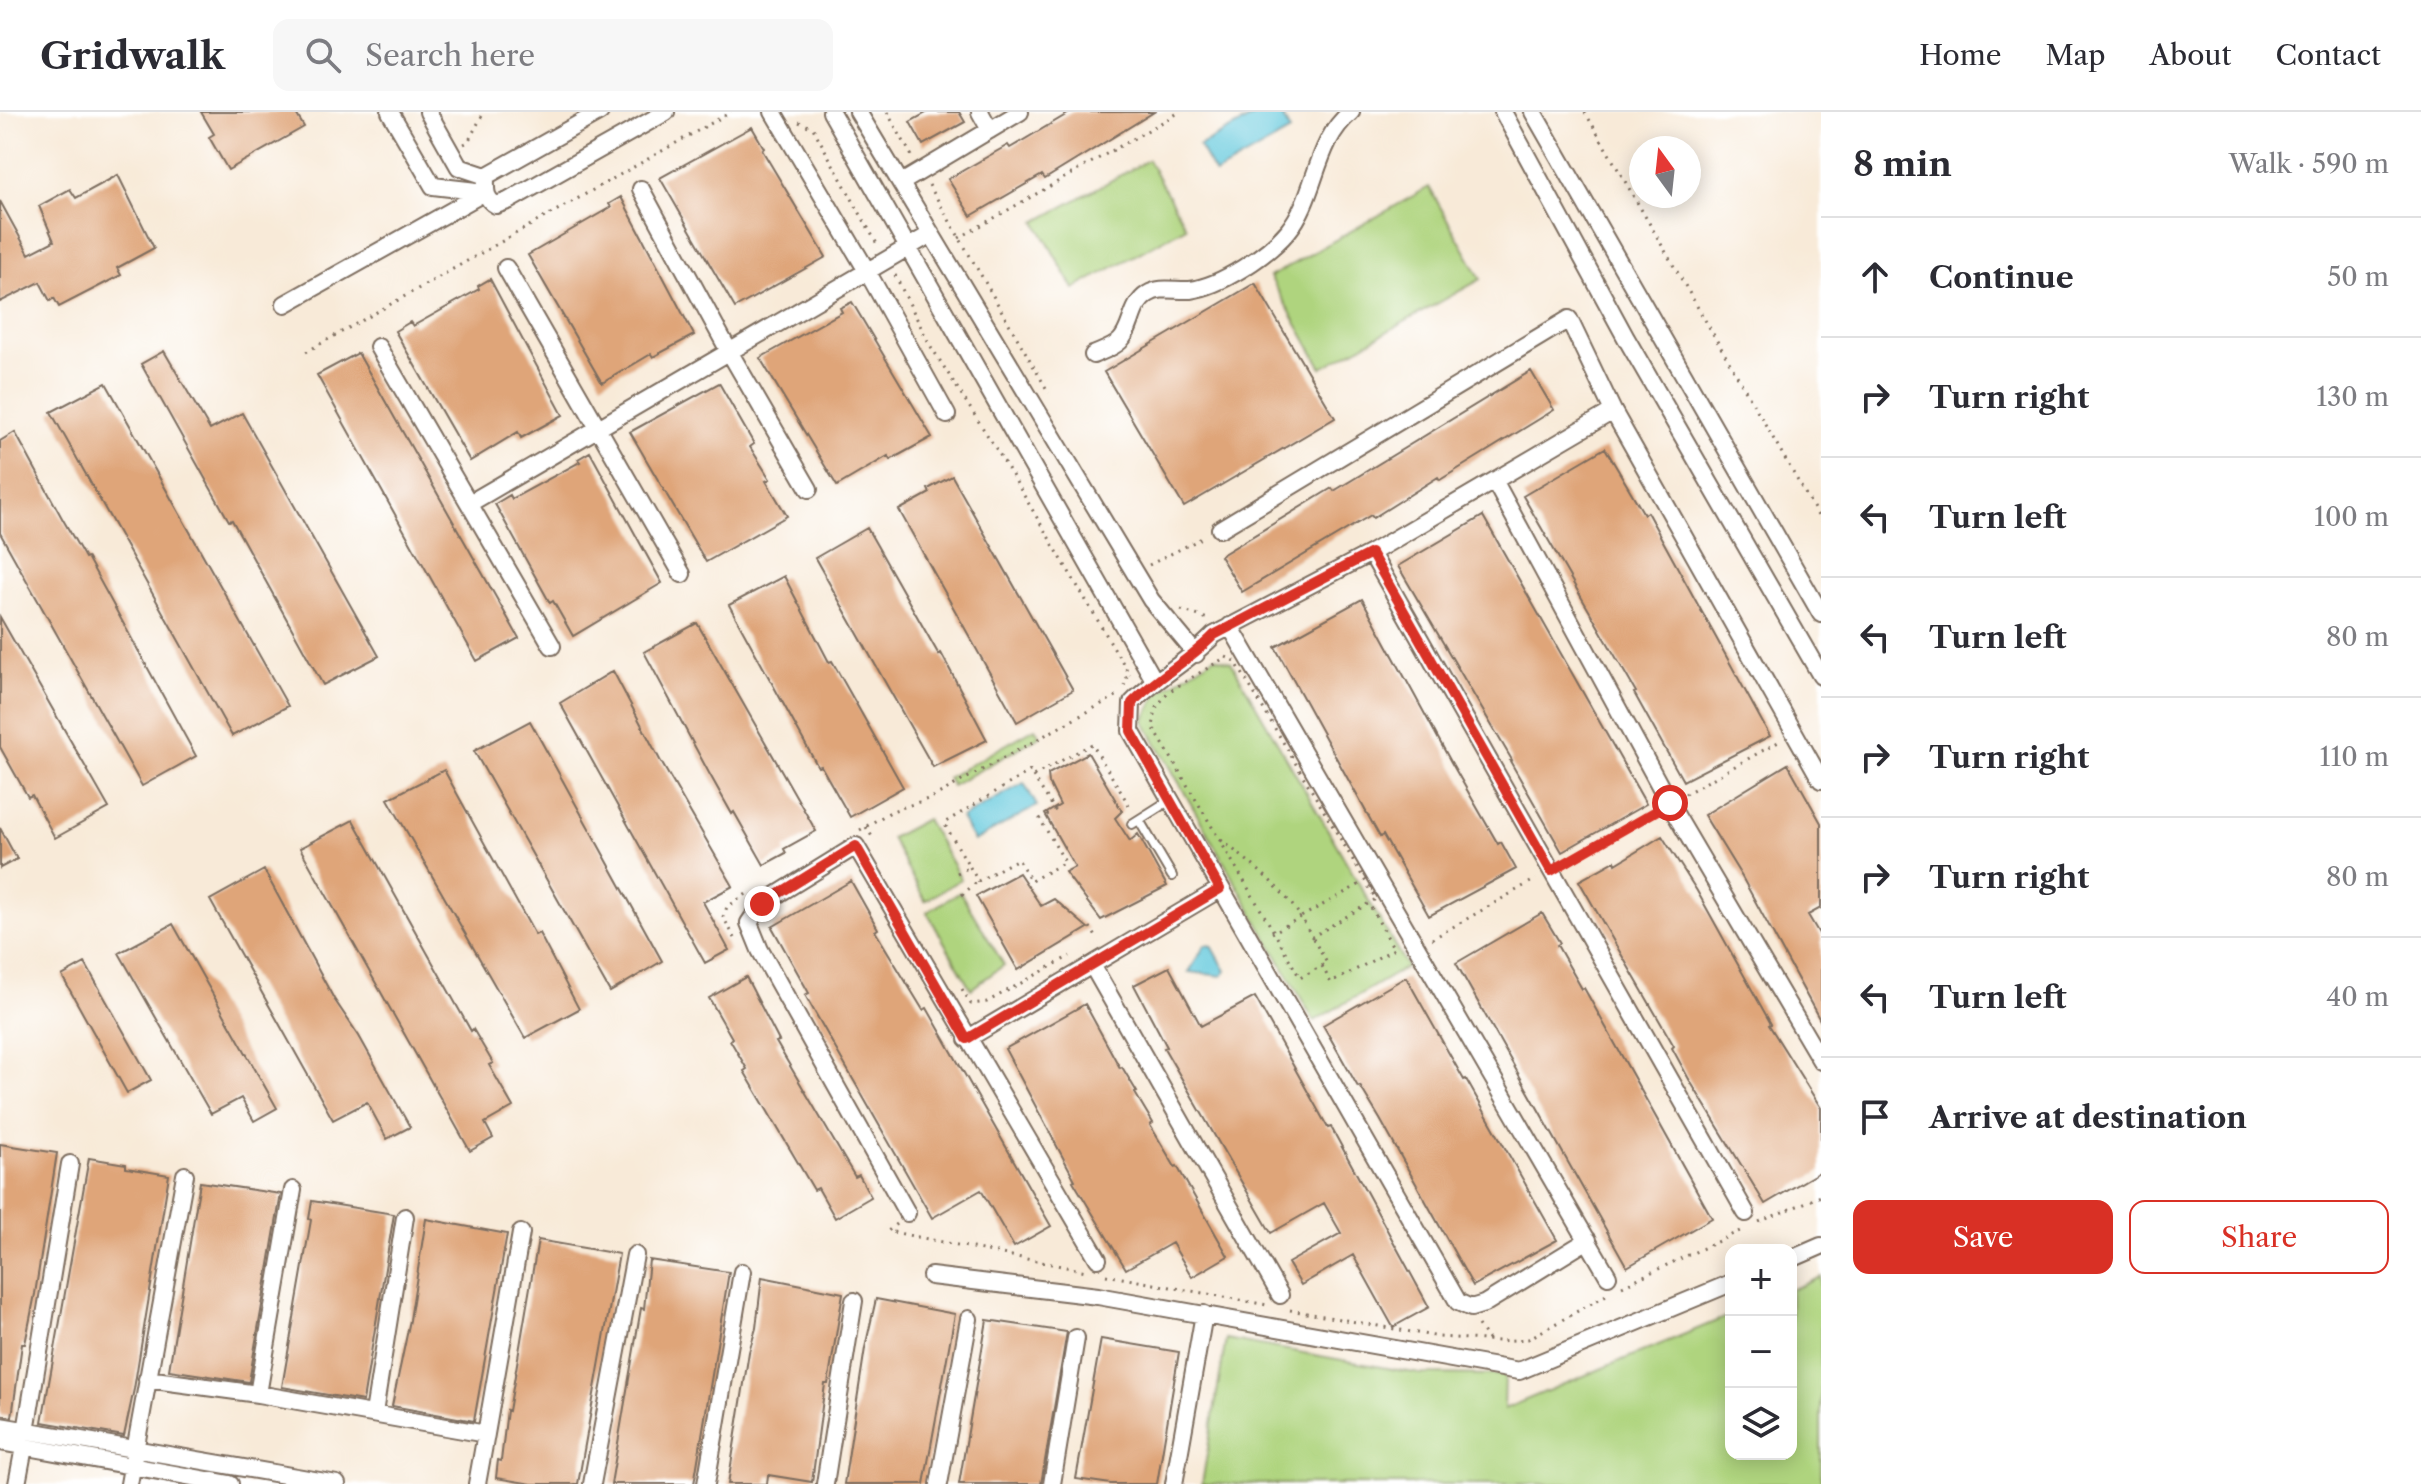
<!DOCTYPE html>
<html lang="en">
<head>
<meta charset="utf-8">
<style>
  :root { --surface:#fff; --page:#f7f7f7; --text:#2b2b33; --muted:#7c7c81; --line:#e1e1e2; --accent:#d93025 }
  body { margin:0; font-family:"Libre Caslon Text",serif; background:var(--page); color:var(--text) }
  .controls { position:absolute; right:24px; bottom:24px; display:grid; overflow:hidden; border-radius:16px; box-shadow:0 4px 20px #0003 }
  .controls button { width:72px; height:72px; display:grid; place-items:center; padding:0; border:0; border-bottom:2px solid var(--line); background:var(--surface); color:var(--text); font:40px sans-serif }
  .compass { position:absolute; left:1629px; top:24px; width:72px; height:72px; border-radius:50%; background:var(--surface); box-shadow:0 4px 20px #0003; rotate:345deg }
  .stop { position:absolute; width:24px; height:24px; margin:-18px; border:6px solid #d93025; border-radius:50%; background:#fff }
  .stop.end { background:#d93025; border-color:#fff; box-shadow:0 2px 8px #0008 }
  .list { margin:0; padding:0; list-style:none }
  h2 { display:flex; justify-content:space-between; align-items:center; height:104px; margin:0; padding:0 32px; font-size:34px }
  h2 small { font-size:26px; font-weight:400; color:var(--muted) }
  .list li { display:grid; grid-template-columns:52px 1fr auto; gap:24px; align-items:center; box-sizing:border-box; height:120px; padding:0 32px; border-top:2px solid var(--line) }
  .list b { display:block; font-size:30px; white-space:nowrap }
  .list em { font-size:26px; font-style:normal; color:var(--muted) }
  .actions { display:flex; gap:16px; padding:24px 32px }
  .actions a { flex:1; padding:18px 0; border:2px solid var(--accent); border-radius:16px; text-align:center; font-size:28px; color:var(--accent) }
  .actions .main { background:var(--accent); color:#fff }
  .icon { flex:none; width:44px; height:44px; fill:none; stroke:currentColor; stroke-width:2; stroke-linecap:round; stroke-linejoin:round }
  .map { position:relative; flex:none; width:1821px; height:1372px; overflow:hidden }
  header { display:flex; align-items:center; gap:48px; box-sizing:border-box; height:112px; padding:0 40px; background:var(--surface); border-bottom:2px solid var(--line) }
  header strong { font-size:38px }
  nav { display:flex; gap:44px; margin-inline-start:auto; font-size:28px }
  .search { width:560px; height:72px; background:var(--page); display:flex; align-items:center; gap:20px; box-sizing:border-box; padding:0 28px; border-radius:16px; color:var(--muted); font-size:30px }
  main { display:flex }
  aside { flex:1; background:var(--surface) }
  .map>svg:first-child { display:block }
  .green { fill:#afd47e; stroke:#757f4e; stroke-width:2 }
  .water { fill:#60c8dc; stroke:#4e797d; stroke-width:2 }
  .building { fill:#dfa579 }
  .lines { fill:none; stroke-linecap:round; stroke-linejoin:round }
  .lane-casing { stroke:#7d6d5f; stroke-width:12 }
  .street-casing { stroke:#7d6d5f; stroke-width:20 }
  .path { stroke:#7d6d5f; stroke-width:3; stroke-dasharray:2 6; stroke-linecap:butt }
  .lane { stroke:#fff; stroke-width:8 }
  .street { stroke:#fff; stroke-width:16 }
  .route { stroke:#d93025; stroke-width:10 }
</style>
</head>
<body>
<header>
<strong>Gridwalk</strong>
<div class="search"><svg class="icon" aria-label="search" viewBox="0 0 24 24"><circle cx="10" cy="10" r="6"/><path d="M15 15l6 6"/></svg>Search here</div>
<nav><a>Home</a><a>Map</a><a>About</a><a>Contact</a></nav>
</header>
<main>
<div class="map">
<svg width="1821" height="1372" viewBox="0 0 1821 1372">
  <rect width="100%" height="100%" fill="#fff"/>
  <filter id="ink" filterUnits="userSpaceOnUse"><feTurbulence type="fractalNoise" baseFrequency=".0125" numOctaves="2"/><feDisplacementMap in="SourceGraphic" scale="16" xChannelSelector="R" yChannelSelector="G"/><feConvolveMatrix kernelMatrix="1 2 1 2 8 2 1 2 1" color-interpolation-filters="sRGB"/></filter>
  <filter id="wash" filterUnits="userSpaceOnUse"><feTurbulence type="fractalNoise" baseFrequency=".006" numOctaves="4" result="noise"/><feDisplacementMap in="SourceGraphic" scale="32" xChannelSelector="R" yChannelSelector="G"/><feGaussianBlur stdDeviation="1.8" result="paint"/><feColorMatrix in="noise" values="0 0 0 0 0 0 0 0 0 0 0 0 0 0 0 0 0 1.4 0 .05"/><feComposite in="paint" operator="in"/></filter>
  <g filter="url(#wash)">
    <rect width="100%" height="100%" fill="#f8ead8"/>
    <path class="green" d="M1148 48 1186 115 1074 177 1036 110Z
      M1429 75 1481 167 1322 256 1270 165Z
      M1215 545 1231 550 1407 855 1314 909 1144 609 1158 581Z
      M1035 616 1040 624 952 674 947 666Z
      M926 707 961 767 925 789 891 726Z
      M960 780 1004 853 971 877 927 800Z
      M1821 1165V1372H1202L1226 1227 1420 1262 1505 1263 1504 1297 1731 1203V1342H1791V1178Z"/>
    <path class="water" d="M1262 0H1280L1290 19 1215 62 1199 34Z
      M1024 671 1037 694 974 729 961 706Z
      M1205 833 1212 834 1226 859 1222 864 1189 860Z"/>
    <g id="blocks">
      <path class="building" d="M201 0H295L304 15 228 58 209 25 214 22Z
        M928 0H959L965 10 923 33 910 10Z
        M1071 0H1154L1045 67 1042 63 971 104 948 67 1008 33 1010 36Z
        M752 15 764 36 762 38 826 145 735 196 660 66Z
        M118 63 154 136 117 156 121 163 59 195 54 186 50 189 40 170 0 190V89L29 142 54 129 39 94 70 77 76 86Z
        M621 85 694 223 653 245 651 242 602 271 528 143 611 95 609 92Z
        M490 167 563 303 521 326 518 320 470 349 395 219 410 210 413 214 479 177 478 174Z
        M1255 171 1335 306 1184 395 1104 260Z
        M852 190 932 325 890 348 888 344 837 374 760 246 842 200 840 196Z
        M164 239 210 318 242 301 379 544 323 573 232 408 229 409 141 252Z
        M358 241 519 526 477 549 317 263Z
        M1531 259 1554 298 1440 368 1438 365 1373 406 1371 403 1242 480 1220 444 1332 376 1334 379Z
        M106 271 288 594 232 624 51 300Z
        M719 271 754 332 750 335 770 367 766 369 787 404 706 450 630 320Z
        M15 320 62 406 85 446 87 445 196 644 142 674 0 421V329Z
        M1605 336 1644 402 1647 400 1770 624 1683 669 1634 581 1636 580 1523 384Z
        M590 340 662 471 573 524 553 489 550 491 495 392 510 383 512 387 580 350 578 347Z
        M952 364 1073 578 1017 610 899 398 930 381 928 377Z
        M1483 404 1646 692 1562 740 1510 649 1512 648 1398 454Z
        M867 416 939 543 941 541 987 628 933 655 815 446Z
        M784 464 829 550 832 549 903 675 850 705 821 654 818 655 729 493Z
        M1362 487 1451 650 1498 732 1501 730 1516 757 1429 804 1383 723 1380 725 1275 535Z
        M0 505 109 696 55 726 32 683 28 685 0 635Z
        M697 511 816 719 784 737 786 741 764 753 734 700 732 702 709 661 644 540Z
        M613 559 660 648 733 774 703 790 729 838 705 851 560 591Z
        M530 609 662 849 610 880 474 639Z
        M1088 641 1122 699 1115 706 1130 729 1138 722 1167 774 1101 808 1065 760 1075 755 1045 702 1060 693 1049 671 1048 662Z
        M1788 652 1821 711V796L1808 803 1821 825V910L1742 765 1704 703Z
        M444 658 535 823 539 821 579 897 525 926 388 687Z
        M353 708 471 919 473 917 493 951 489 953 513 995 485 1011 493 1026 470 1039 300 736Z
        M0 716 17 747 0 756Z
        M1662 724 1697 779 1771 912 1769 913 1821 996V1059L1765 1092 1690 969 1672 936 1674 934 1579 769 1615 749 1616 752Z
        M264 758 334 887 359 924 410 1015 387 1027 367 990 333 1008 210 788Z
        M1019 761 1041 794 1054 787 1088 816 1018 858 976 784Z
        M851 769 878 817 875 819 923 898 927 896 1051 1114 1014 1135 981 1078 932 1106 805 883 809 881 772 815Z
        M1542 801 1560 831 1557 833 1582 877 1584 876 1712 1106 1627 1155 1456 851Z
        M173 812 277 996 254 1009 241 986 211 1002 119 841Z
        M85 851 151 968 127 981 62 864Z
        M1169 855 1201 914 1255 885 1328 1016 1331 1015 1429 1195 1393 1215 1353 1143 1301 1173 1288 1151 1341 1121 1324 1091 1271 1121 1164 936 1167 935 1134 873Z
        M746 865 779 929 776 930 800 971 855 1065 859 1063 871 1085 835 1106 818 1076 814 1078 744 959 747 957 730 928 732 926 709 886Z
        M1406 865 1464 968 1466 967 1557 1128 1473 1174 1380 1007 1360 974 1358 975 1323 913Z
        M1085 892 1120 956 1122 955 1137 980 1135 981 1153 1011 1150 1013 1175 1055 1177 1054 1228 1144 1192 1165 1172 1131 1126 1157 1073 1069 1075 1068 1005 937Z
        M0 1032 57 1041 35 1182 25 1232H22L12 1305 0 1303Z
        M89 1046 126 1052V1056L169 1063 134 1277 124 1324 42 1310Z
        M200 1070 281 1082 249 1270 169 1258Z
        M312 1089 394 1102 363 1289 282 1275 311 1108 309 1107Z
        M426 1107 507 1122 474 1309 392 1294 410 1208Z
        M538 1128 619 1142 578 1372H532L496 1366 498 1348 501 1349 507 1298 509 1299Z
        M649 1148 729 1160 694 1372H611L641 1196 644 1197Z
        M762 1165 843 1181 828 1272H825L812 1370 768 1363 767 1372H728L749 1240 756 1216Z
        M876 1187 955 1202 924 1372H844L865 1236Z
        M987 1208 1067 1220 1041 1372H959Z
        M1101 1227 1179 1240 1157 1372H1111L1076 1367Z"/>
    </g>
  </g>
  <g filter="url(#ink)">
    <use href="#blocks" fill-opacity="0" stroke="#7d6d5f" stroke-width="2"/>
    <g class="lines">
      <defs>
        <path id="lane" d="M1139 708 1172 764
          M1132 712 1170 688"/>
        <path id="street" d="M390 0 433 74 485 80
          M428 0 459 55 486 64
          M600 0 486 64C486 76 484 87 496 93L508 89 666 0
          M773 0 867 159 947 303
          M831 0 1154 568
          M858 0 1151 488 1196 542
          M980 0 990 18
          M1503 0 1626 226 1821 564
          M1533 0 1821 502
          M901 71 1020 0
          M641 77 730 241 809 377
          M506 156 682 462
          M285 192 485 80
          M378 235 552 534
          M1093 243C1102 239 1113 236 1120 229 1133 216 1130 193 1148 182 1160 174 1175 179 1190 178 1221 174 1268 143 1288 119 1317 84 1314 30 1351 0
          M1495 370 1673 698 1821 949
          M470 391 931 122
          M1220 417 1569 207 1613 299 1821 668
          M1371 441 1746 1101
          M1230 514 1608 1164
          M1092 853 1280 1183
          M967 927 1220 777
          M907 1101 760 838 749 811 762 792 856 734 1098 1147
          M1588 1128 1484 1192 1471 1196 1458 1190 1131 619 1132 591C1157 565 1188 550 1214 523L1371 441 1613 299
          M1791 1147 1821 1134
          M931 1164 1098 1184 1519 1259 1731 1171
          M147 1267 258 1282 486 1322 477 1372
          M258 1282 293 1078
          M374 1301 405 1105
          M0 1314 337 1372
          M26 1319 70 1052
          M486 1322 521 1121
          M0 1330 230 1372
          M17 1372 24 1335
          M129 1372 185 1063
          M592 1372 635 1143
          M706 1372 742 1160
          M825 1372 854 1189
          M939 1372 969 1207
          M1052 1372 1076 1226
          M1174 1372 1204 1202"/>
      </defs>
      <use href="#lane" class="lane-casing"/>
      <use href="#street" class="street-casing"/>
      <path class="path" d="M887 0 913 46
        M1585 0 1821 409
        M799 10 813 16 877 132
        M464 32 468 30 484 0
        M929 73 1049 281
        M959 126 1180 0
        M895 163 930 233 1000 343 1130 563
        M306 240 731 0
        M1149 453 1206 424
        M1181 498 1208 507
        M1226 545 1235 549 1376 787 1312 825 1301 805 1274 820 1153 615 1156 596 1168 580Z
        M1124 574 1128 562
        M1033 664 1055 698 1040 707 1065 750 1031 769 1018 747 978 769 944 711 1030 659 1033 664 1092 632 1132 698
        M1685 682 1780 629
        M866 715 873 726
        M860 718 892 699 931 686 1118 583
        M1221 728C1252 752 1279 773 1301 805L1362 771
        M1567 749 1655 700
        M957 761 970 755
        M962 783 978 769
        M1090 815 1098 828
        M1272 821 1274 820 1300 866 1327 851 1312 825
        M735 826 723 805 727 795 748 781
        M1432 827 1536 767
        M1322 854 1331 871 1394 837 1369 792
        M962 877 971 892 987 890 1070 844
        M1759 1110 1821 1084
        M896 1112 888 1119 1086 1159
        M1106 1163 1267 1193
        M1622 1174 1742 1118
        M1290 1198 1439 1225 1499 1229 1528 1227 1608 1182
        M1478 1213 1489 1229"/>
      <use href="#lane" class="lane"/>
      <use href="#street" class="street"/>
    </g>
  </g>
  <g class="lines" filter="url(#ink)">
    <path class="route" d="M762 792 856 734 967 927 1220 777 1131 619 1132 591C1157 565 1189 549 1214 523L1371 441 1551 759 1670 691"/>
  </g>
</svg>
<div class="controls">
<button>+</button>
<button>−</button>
<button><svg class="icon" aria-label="layers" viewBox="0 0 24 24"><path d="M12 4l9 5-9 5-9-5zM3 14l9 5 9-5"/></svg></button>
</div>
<svg class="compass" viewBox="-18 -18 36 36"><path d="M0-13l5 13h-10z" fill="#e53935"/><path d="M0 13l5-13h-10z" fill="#7c7c81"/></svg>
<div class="stop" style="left:1670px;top:691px"></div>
<div class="stop end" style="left:762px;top:792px"></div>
</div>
<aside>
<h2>8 min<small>Walk · 590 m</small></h2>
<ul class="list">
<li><svg class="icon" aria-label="ahead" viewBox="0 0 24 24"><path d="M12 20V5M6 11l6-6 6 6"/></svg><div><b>Continue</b></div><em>50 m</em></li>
<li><svg class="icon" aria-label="right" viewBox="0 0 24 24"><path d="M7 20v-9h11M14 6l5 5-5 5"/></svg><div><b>Turn right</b></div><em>130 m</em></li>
<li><svg class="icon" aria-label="left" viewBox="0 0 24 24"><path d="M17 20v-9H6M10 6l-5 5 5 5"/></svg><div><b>Turn left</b></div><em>100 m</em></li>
<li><svg class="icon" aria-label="left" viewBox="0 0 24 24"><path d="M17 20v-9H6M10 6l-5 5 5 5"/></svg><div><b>Turn left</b></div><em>80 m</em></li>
<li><svg class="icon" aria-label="right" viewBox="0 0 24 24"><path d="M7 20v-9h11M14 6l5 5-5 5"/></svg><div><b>Turn right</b></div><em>110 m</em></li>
<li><svg class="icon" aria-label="right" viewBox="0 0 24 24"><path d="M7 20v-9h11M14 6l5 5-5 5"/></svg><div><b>Turn right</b></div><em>80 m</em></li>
<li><svg class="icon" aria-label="left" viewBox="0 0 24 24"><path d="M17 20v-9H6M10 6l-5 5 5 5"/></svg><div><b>Turn left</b></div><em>40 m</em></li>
<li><svg class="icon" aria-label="arrive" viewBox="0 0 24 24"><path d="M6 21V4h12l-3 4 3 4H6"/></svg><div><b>Arrive at destination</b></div></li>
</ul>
<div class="actions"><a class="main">Save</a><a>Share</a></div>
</aside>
</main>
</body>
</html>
